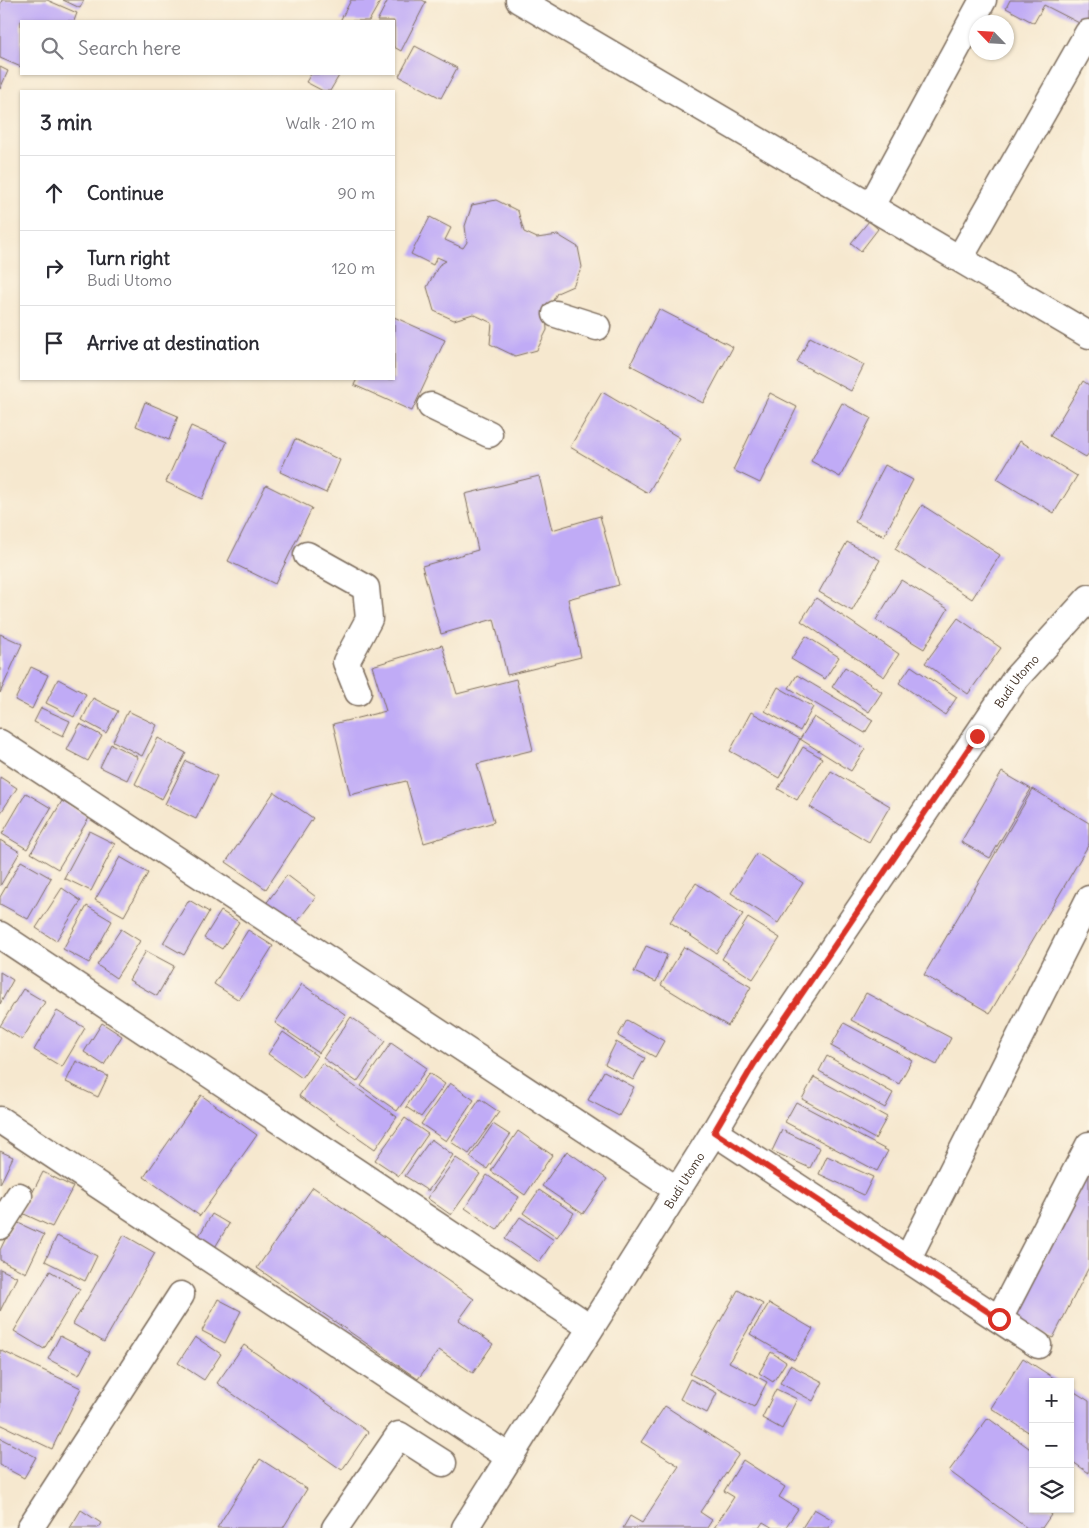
<!DOCTYPE html>
<html lang="en">
<head>
<meta charset="utf-8">
<style>
  :root { --surface:#fff; --page:#f2f2f3; --text:#2b2b33; --muted:#7c7c81; --line:#e1e1e2 }
  body { margin:0; font-family:Delius,sans-serif; background:var(--page); color:var(--text) }
  .controls { position:absolute; right:15px; bottom:15px; display:grid; overflow:hidden; border-radius:0px; box-shadow:0 1px 4px #0004 }
  .controls button { width:45px; height:45px; display:grid; place-items:center; padding:0; border:0; border-bottom:1px solid var(--line); background:var(--surface); color:var(--text); font:25px sans-serif }
  .compass { position:absolute; left:969px; top:15px; width:45px; height:45px; border-radius:50%; background:var(--surface); box-shadow:0 1px 4px #0004; rotate:295deg }
  .stop { position:absolute; width:15px; height:15px; margin:-11px; border:4px solid #d93025; border-radius:50%; background:#fff }
  .stop.end { background:#d93025; border-color:#fff; box-shadow:0 1px 5px #0008 }
  .list { margin:0; padding:0; list-style:none }
  h2 { display:flex; justify-content:space-between; align-items:center; height:65px; margin:0; padding:0 20px; font-size:21px }
  h2 small { font-size:16px; font-weight:400; color:var(--muted) }
  .list li { display:grid; grid-template-columns:32px 1fr auto; gap:15px; align-items:center; box-sizing:border-box; height:75px; padding:0 20px; border-top:1px solid var(--line) }
  .list b { display:block; font-size:19px; white-space:nowrap }
  .list p { margin:0; font-size:16px; white-space:nowrap; color:var(--muted) }
  .list em { font-size:16px; font-style:normal; color:var(--muted) }
  .icon { flex:none; width:28px; height:28px; fill:none; stroke:currentColor; stroke-width:2; stroke-linecap:round; stroke-linejoin:round }
  .map { position:relative; flex:none; width:1089px; height:1528px; overflow:hidden }
  .search { position:absolute; background:var(--surface); box-shadow:0 1px 4px #0004; left:20px; top:20px; width:375px; height:55px; display:flex; align-items:center; gap:12px; box-sizing:border-box; padding:0 18px; border-radius:0px; color:var(--muted); font-size:19px }
  .panel { position:absolute; background:var(--surface); box-shadow:0 1px 4px #0004; left:20px; top:90px; width:375px; height:290px; border-radius:0px }
  .map>svg:first-child { display:block }
  .building { fill:#c0abf6 }
  .lines { fill:none; stroke-linecap:round; stroke-linejoin:round }
  .minor-casing { stroke:#7c6c5c; stroke-width:29 }
  .minor { stroke:#fff; stroke-width:26 }
  .route { stroke:#d93025; stroke-width:6 }
  .labels { text-anchor:middle; dominant-baseline:central; stroke-width:4.5; stroke-linejoin:round; paint-order:stroke }
  .street-label { font-size:12px; fill:#3b2a1e; stroke:#fcf5e5 }
</style>
</head>
<body>
<div class="map">
<svg width="1089" height="1528" viewBox="0 0 1089 1528">
  <rect width="100%" height="100%" fill="#fcf5e5"/>
  <filter id="ink" filterUnits="userSpaceOnUse"><feTurbulence type="fractalNoise" baseFrequency=".02" numOctaves="2"/><feDisplacementMap in="SourceGraphic" scale="10" xChannelSelector="R" yChannelSelector="G"/><feConvolveMatrix kernelMatrix="1 2 1 2 8 2 1 2 1" color-interpolation-filters="sRGB"/></filter>
  <filter id="wash" filterUnits="userSpaceOnUse"><feTurbulence type="fractalNoise" baseFrequency=".0096" numOctaves="4" result="noise"/><feDisplacementMap in="SourceGraphic" scale="20" xChannelSelector="R" yChannelSelector="G"/><feGaussianBlur stdDeviation="1.12" result="paint"/><feColorMatrix in="noise" values="0 0 0 0 0 0 0 0 0 0 0 0 0 0 0 0 0 1.4 0 .05"/><feComposite in="paint" operator="in"/></filter>
  <g filter="url(#wash)">
    <rect width="100%" height="100%" fill="#f6e8cf"/>
    <g id="blocks">
      <path class="building" d="M2 0H47L77 13 74 21H21V67L0 58V5Z
        M63 0H84L80 8Z
        M351 0H381L369 21H340Z
        M388 0H422L426 2 401 51 394 47V21H377Z
        M1010 0H1089V28L1044 5 1034 23 1006 8Z
        M415 46 457 68 441 98 399 76Z
        M0 67 8 71 0 89Z
        M311 74H340L330 91H323L306 82Z
        M496 200 518 211 524 232 537 238 558 235 578 247 582 267 573 286 557 293 546 314 547 330 537 350 515 356 490 344 492 323 473 314 454 320 434 311 427 287 439 265 446 261 437 257 433 265 411 254 430 217 451 228 445 240 463 248 467 242 465 226 472 205Z
        M869 221 878 229 861 251 851 243Z
        M659 309 733 347 703 403 630 365Z
        M394 317 445 340 412 411 354 385 357 379H394Z
        M810 337 864 365 851 391 797 362Z
        M1083 381 1089 385V453L1086 457 1050 436Z
        M602 392 680 438 648 493 570 447Z
        M770 393 797 407 760 483 733 470Z
        M145 402 178 416 169 440 136 426Z
        M842 403 871 418 840 477 811 461Z
        M191 426 227 442 202 499 166 482Z
        M295 439 340 460 326 493 280 472Z
        M1020 441 1077 476 1054 513 997 479Z
        M885 465 913 480 884 536 855 522Z
        M539 476 552 530 600 516 619 585 568 599 581 657 507 675 494 619 441 634 422 566 478 550 465 494Z
        M266 485 312 508 275 584 228 561Z
        M922 505 1000 555 972 599 895 549Z
        M847 542 880 560 852 611 819 592Z
        M901 580 948 609 924 649 876 620Z
        M816 598 899 654 884 677 801 621Z
        M958 618 1001 648 968 694 925 663Z
        M0 634 22 644 0 693Z
        M806 636 839 657 825 679 791 659Z
        M442 645 457 694 516 679 533 750 477 764 494 822 424 843 406 781 350 795 333 724 386 711 372 666Z
        M911 666 957 697 945 715 899 683Z
        M31 667 48 675 32 709 15 700Z
        M845 667 882 692 869 712 832 687Z
        M797 675 873 720 865 733 789 688Z
        M58 679 86 694 74 717 46 703Z
        M778 687 813 707 800 731 765 711Z
        M93 698 118 711 106 733 82 720Z
        M41 708 70 721 63 736 34 722Z
        M128 711 157 725 142 756 113 741Z
        M751 712 800 739 779 778 730 751Z
        M814 717 865 749 851 771 800 739Z
        M80 724 102 736 88 761 67 750Z
        M158 738 186 753 162 799 135 784Z
        M111 744 138 757 127 780 100 767Z
        M803 747 822 758 797 800 778 789Z
        M186 761 217 776 196 819 165 804Z
        M831 771 890 806 869 842 810 807Z
        M1002 772 1031 789 990 858 961 842Z
        M0 777 17 788 0 814Z
        M1033 789 1089 823V844L990 1013 924 975Z
        M274 792 313 818 266 889 226 862Z
        M26 793 51 808 27 849 2 834Z
        M62 801 89 818 58 869 31 853Z
        M89 831 115 844 91 891 64 878Z
        M0 840 20 852 0 886Z
        M757 853 803 883 778 923 731 893Z
        M120 857 148 873 124 916 95 900Z
        M21 861 51 878 28 919 0 904V897Z
        M287 875 316 897 293 927 265 905Z
        M696 883 743 914 716 953 670 922Z
        M62 888 81 901 56 941 36 928Z
        M189 900 209 912 184 955 163 943Z
        M87 906 112 921 89 963 63 949Z
        M221 911 239 922 222 949 204 938Z
        M748 918 780 938 753 979 722 959Z
        M121 929 140 941 116 978 97 965Z
        M248 930 273 946 239 1000 214 984Z
        M646 946 667 955 656 982 634 972Z
        M684 947 751 987 728 1026 661 985Z
        M146 951 174 966 157 996 129 980Z
        M0 972 13 980 0 1004Z
        M302 984 346 1015 319 1053 275 1023Z
        M23 989 45 1002 22 1040 0 1026Z
        M866 993 951 1038 937 1065 851 1020Z
        M57 1011 85 1028 62 1067 34 1050Z
        M351 1017 385 1041 357 1082 323 1058Z
        M627 1020 664 1041 655 1057 618 1036Z
        M102 1023 122 1036 104 1065 84 1052Z
        M844 1023 912 1060 899 1084 831 1046Z
        M283 1032 317 1056 302 1078 268 1054Z
        M616 1042 645 1058 633 1080 605 1064Z
        M391 1043 427 1068 397 1111 361 1086Z
        M827 1056 893 1093 885 1108 819 1071Z
        M76 1061 108 1076 98 1097 66 1082Z
        M322 1063 397 1117 375 1149 299 1096Z
        M604 1071 634 1087 619 1116 588 1100Z
        M429 1073 445 1084 421 1117 406 1107Z
        M814 1077 887 1117 875 1139 802 1099Z
        M450 1083 474 1100 446 1141 421 1124Z
        M201 1095 257 1135 200 1216 144 1177Z
        M480 1099 499 1112 469 1154 451 1142Z
        M796 1102 888 1151 877 1171 785 1122Z
        M405 1118 428 1134 399 1176 375 1160Z
        M493 1124 510 1135 487 1169 470 1157Z
        M782 1130 820 1148 810 1168 772 1151Z
        M518 1131 552 1155 525 1195 491 1171Z
        M431 1139 453 1155 428 1191 405 1176Z
        M0 1151 13 1157 0 1184Z
        M567 1151 607 1179 583 1214 542 1186Z
        M827 1156 873 1177 864 1195 819 1174Z
        M456 1158 480 1174 451 1215 427 1198Z
        M1089 1170V1267L1053 1338 1014 1319Z
        M43 1172 73 1187 52 1227 22 1213Z
        M487 1175 519 1197 497 1230 465 1208Z
        M313 1187 474 1299 459 1320 493 1344 473 1373 439 1350 418 1379 257 1268Z
        M539 1190 574 1213 557 1237 523 1213Z
        M212 1214 229 1224 211 1254 194 1244Z
        M520 1217 554 1240 539 1262 505 1239Z
        M14 1221 44 1235 26 1273 0 1260V1250Z
        M124 1235 155 1253 104 1342 73 1324Z
        M57 1236 97 1256 85 1281 45 1261Z
        M0 1269 17 1277 0 1311Z
        M50 1271 80 1289 44 1349 14 1331Z
        M738 1290 763 1304 729 1362 767 1382 754 1407 690 1374Z
        M218 1299 241 1311 225 1343 202 1331Z
        M769 1303 813 1329 794 1360 750 1334Z
        M60 1336 91 1352 79 1375 48 1359Z
        M195 1337 221 1354 204 1380 178 1363Z
        M244 1345 368 1432 342 1470 217 1383Z
        M0 1350 81 1388 52 1449 0 1424Z
        M771 1352 786 1362 773 1382 759 1373Z
        M1023 1358 1060 1382H1033V1435L991 1408Z
        M790 1365 823 1382 813 1401 780 1383Z
        M690 1379 717 1393 707 1413 680 1399Z
        M776 1389 797 1399 782 1429 762 1418Z
        M1070 1389 1089 1401V1473L1070 1460Z
        M665 1406 739 1454 700 1512 712 1520 707 1528H623L630 1516 642 1523 679 1466 641 1442Z
        M988 1418 1033 1451V1509H1055L1042 1528H1027L949 1471Z
        M0 1438 36 1457 24 1478 0 1465Z
        M260 1459 307 1489 283 1528H217Z
        M743 1460 785 1487 779 1497 798 1509 785 1528H773L763 1522 759 1528H714L734 1497 724 1491Z
        M814 1509 833 1520 828 1528H802Z
        M81 1510 101 1523 98 1528H70Z"/>
    </g>
  </g>
  <g filter="url(#ink)">
    <use href="#blocks" fill-opacity="0" stroke="#7c6c5c" stroke-width="1"/>
    <g class="lines">
      <defs>
        <g id="minor">
          <path d="M519 0 1089 335"/>
          <path d="M871 206 983 0"/>
          <path d="M960 258 1088 33"/>
          <path d="M556 314 597 327"/>
          <path d="M431 406 489 434"/>
          <path d="M307 555 366 588 369 619 346 662 358 692"/>
          <path d="M0 743 676 1189"/>
          <path d="M0 935 590 1327"/>
          <path d="M0 1120 509 1457"/>
          <path d="M714 1132 1038 1345"/>
          <path d="M0 1226 19 1196"/>
          <path d="M908 1258 1089 899"/>
          <path d="M999 1319 1089 1145"/>
          <path d="M30 1528 181 1295"/>
          <path d="M335 1528 399 1435 443 1463"/>
          <path id="s1" d="M465 1528 714 1132 754 1064 1016 678 1089 598"/>
        </g>
      </defs>
      <use href="#minor" class="minor-casing"/>
      <use href="#minor" class="minor"/>
    </g>
  </g>
  <g class="lines" filter="url(#ink)">
    <path class="route" d="M977 736 754 1064 714 1132 999 1319"/>
  </g>
  <g class="labels">
    <g class="street-label">
      <text stroke="none"><textPath href="#s1" startOffset="1011">Budi Utomo</textPath></text>
      <text stroke="none"><textPath href="#s1" startOffset="411">Budi Utomo</textPath></text>
    </g>
  </g>
</svg>
<div class="controls">
<button>+</button>
<button>−</button>
<button><svg class="icon" aria-label="layers" viewBox="0 0 24 24"><path d="M12 4l9 5-9 5-9-5zM3 14l9 5 9-5"/></svg></button>
</div>
<svg class="compass" viewBox="-18 -18 36 36"><path d="M0-13l5 13h-10z" fill="#e53935"/><path d="M0 13l5-13h-10z" fill="#7c7c81"/></svg>
<div class="stop" style="left:999px;top:1319px"></div>
<div class="stop end" style="left:977px;top:736px"></div>
<div class="search"><svg class="icon" aria-label="search" viewBox="0 0 24 24"><circle cx="10" cy="10" r="6"/><path d="M15 15l6 6"/></svg>Search here</div>
<section class="panel">
<h2>3 min<small>Walk · 210 m</small></h2>
<ul class="list">
<li><svg class="icon" aria-label="ahead" viewBox="0 0 24 24"><path d="M12 20V5M6 11l6-6 6 6"/></svg><div><b>Continue</b></div><em>90 m</em></li>
<li><svg class="icon" aria-label="right" viewBox="0 0 24 24"><path d="M7 20v-9h11M14 6l5 5-5 5"/></svg><div><b>Turn right</b><p>Budi Utomo</p></div><em>120 m</em></li>
<li><svg class="icon" aria-label="arrive" viewBox="0 0 24 24"><path d="M6 21V4h12l-3 4 3 4H6"/></svg><div><b>Arrive at destination</b></div></li>
</ul>
</section>
</div>
</body>
</html>
